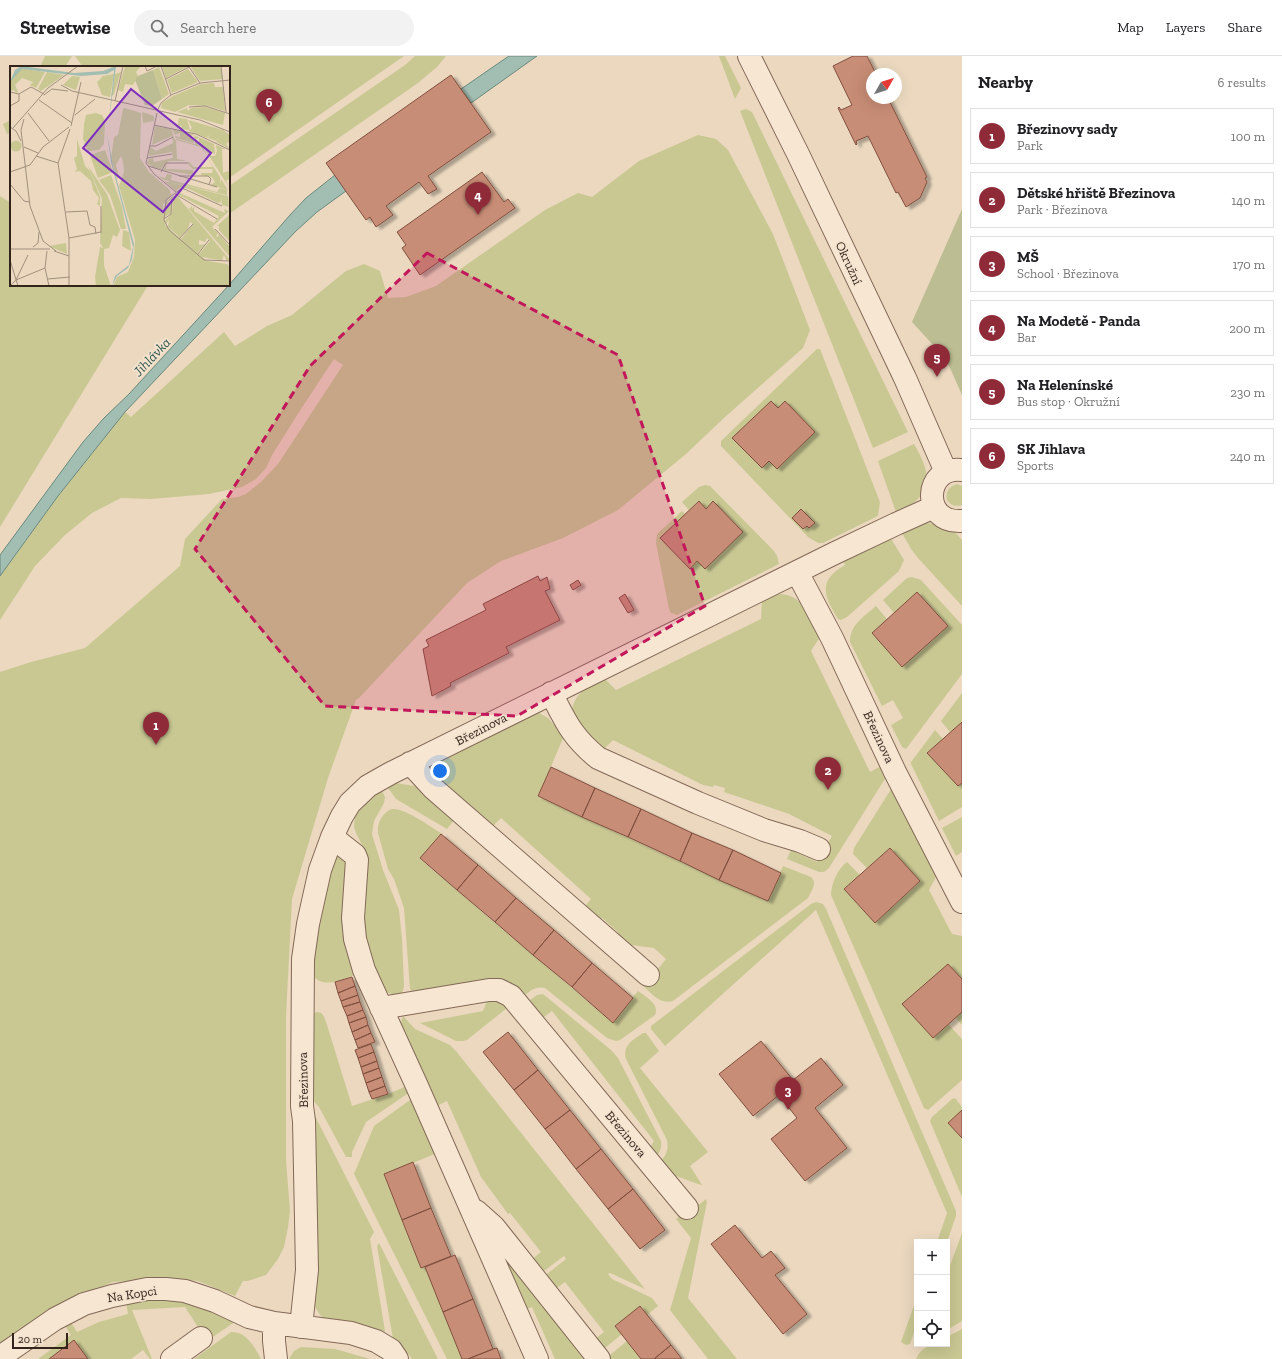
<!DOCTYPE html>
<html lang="en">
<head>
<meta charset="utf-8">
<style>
  :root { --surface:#fff; --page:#f2f2f2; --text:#202124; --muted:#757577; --line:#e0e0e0; --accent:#8f2b39 }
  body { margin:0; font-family:"Zilla Slab",serif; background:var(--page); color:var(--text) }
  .controls { position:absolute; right:12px; bottom:12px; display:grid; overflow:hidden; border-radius:0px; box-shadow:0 4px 16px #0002 }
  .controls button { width:36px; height:36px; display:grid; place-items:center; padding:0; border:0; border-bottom:1px solid var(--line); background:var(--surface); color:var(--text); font:20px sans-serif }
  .compass { position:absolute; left:866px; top:12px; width:36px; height:36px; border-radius:50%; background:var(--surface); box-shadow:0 4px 16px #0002; rotate:51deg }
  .scale { position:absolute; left:12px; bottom:10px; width:56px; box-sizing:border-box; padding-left:4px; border:2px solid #33241c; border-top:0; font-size:11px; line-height:14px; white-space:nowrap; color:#33241c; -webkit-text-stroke:3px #f3e3ce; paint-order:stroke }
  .you { position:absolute; left:440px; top:715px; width:14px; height:14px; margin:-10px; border:3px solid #fff; border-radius:50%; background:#1a73e8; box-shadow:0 0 0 6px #1a73e833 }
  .badge { display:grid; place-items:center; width:26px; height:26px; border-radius:50%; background:var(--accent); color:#fff; font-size:13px; font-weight:700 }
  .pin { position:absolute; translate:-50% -33px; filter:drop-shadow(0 1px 2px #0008) }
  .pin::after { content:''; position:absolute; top:21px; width:14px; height:12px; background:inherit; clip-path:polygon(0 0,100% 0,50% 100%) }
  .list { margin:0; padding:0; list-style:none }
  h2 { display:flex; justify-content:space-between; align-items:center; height:52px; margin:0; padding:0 16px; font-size:17px }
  h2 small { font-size:13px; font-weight:400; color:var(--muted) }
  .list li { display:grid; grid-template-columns:26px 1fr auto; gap:12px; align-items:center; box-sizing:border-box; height:56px; margin:0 8px 8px; padding:0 8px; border:1px solid var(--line); border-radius:0px }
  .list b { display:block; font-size:15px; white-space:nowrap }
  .list p { margin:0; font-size:13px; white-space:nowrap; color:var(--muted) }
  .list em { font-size:13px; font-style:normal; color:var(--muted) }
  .icon { flex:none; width:22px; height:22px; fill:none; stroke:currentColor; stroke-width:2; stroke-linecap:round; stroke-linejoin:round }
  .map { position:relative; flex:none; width:962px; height:1303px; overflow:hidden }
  header { display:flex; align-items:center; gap:24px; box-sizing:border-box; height:56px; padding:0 20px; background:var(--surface); border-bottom:1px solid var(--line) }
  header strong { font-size:19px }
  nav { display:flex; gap:22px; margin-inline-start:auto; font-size:14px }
  .search { width:280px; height:36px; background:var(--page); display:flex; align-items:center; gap:10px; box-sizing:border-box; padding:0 14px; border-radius:22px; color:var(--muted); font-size:15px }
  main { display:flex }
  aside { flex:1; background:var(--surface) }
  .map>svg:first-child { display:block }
  .green { fill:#c9c893 }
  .cemetery { fill:#bdbd93 }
  .water { fill:#a2bdb1; stroke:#6a8a7e }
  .building { fill:#c88d76; stroke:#81503f; filter:url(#shadow) }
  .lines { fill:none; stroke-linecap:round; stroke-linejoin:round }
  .minor-casing { stroke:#836958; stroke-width:24 }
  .minor { stroke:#f7e6d1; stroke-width:22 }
  .marked { fill:#c2185b; fill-opacity:0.2; stroke:#c2185b; stroke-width:3; stroke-dasharray:8 5; stroke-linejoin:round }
  .labels { text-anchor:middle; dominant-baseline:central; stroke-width:3.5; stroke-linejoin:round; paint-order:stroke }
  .street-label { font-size:13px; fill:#33241c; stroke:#f3e3ce }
  .water-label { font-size:14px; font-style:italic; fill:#2c524b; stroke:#f3e3ce }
  .inset-road { fill:none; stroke:#a1907e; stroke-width:1 }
  .view { fill:#7b2cbf; fill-opacity:0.15; stroke:#7b2cbf; stroke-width:2 }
  .inset-edge { fill:none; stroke:#33241c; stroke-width:2 }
</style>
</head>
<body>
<header>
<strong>Streetwise</strong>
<div class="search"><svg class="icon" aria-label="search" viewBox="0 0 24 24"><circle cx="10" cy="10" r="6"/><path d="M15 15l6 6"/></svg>Search here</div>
<nav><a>Map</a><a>Layers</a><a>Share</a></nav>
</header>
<main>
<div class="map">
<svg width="962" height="1303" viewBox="0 0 962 1303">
  <defs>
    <filter id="shadow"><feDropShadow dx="4.5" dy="2.5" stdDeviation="1" flood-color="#0004"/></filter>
  </defs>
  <rect width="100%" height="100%" fill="#ebd8bf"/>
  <path class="green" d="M45 0H72L65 11H40Z
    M75 0H404L229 122V11H83Z
    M415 0H446L437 11 418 27 229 158V130L405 9Z
    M719 0H725L741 32 735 43Z
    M746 53 752 56 908 376 873 392 740 55Z
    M11 64V76L7 78 3 68Z
    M698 79 716 83 728 94 773 178 810 274 803 292 725 361 686 398 618 454 563 482 501 505 467 527 359 642 356 644 328 722 292 843 286 960V1104L290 1155 288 1171 284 1191 278 1203 266 1219 248 1225H243L235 1240 198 1225 175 1223 113 1226 72 1243 0 1290V616L31 606 85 592 180 510 185 483 222 443 238 441 246 438 261 426 278 408 343 309 334 303 299 356 272 399 266 412 256 423 242 431 209 438 151 443 121 442 92 457 65 479 35 510 0 564V520L58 440 125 356 131 361 224 276 235 290 267 270 292 259 346 215 364 208 380 215 388 242 406 241 436 230 545 154 578 137 592 141 639 105Z
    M0 140 11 147V229H144L147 231 0 471Z
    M817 293H820L880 446 878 460 823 487H818L808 481 721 390V385Z
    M914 388C934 422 932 438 897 459L878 405Z
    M957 428 962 430V449C945 454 940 433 957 428Z
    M705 429 710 430 774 495 777 500 779 508 677 559 671 557 669 553 656 487 657 478 682 455 685 458 690 512 697 505 705 513 714 446 706 453 698 445 689 454 682 446 699 431Z
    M924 467 938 468 954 475 962 484V550L918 502 911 493 901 475Z
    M890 481 904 504 899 515 847 561 841 564 838 563C824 540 817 525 845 509L843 505Z
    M912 521 921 524 962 569V618L906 693 902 691 891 669 903 662 893 644 882 650 850 586C850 568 864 561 876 550L887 563 894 557 883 544 907 522Z
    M780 538C804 539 810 562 820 581L811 595 870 716 883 709 888 718 829 812 824 816H819L787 803 791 794 817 806 832 780 789 758 724 736 725 732 714 729 713 731 703 729 613 684 602 695 571 659C574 636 586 632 604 622L616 634 761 563 762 544Z
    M962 637V751L939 765 911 708V706L935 674 943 683 950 676 941 665Z
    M539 657 548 662 564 680 538 741 767 845 783 810 811 821C818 827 811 835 808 842L673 945C660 949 651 937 642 929L647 923 649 924 666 903 654 892 623 888 614 881 618 876 602 862 597 866 582 854 591 843 501 762 489 774 440 726C438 715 439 709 446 701L529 659Z
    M396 727 414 730 423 733 455 763 447 773 396 743 386 729Z
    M893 730 937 819 929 834 952 878 962 880V969L956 962 948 968 962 983V1024L928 1054 924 1052 831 839C831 828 838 812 847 806L860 819 844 833 875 867 920 826 890 792 867 812 853 798 854 792Z
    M380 731 385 741 384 747 374 765 372 778 383 814 399 854 402 883 404 930 402 938 395 939 386 936 382 931 367 894 362 858 366 797 356 777 354 771 355 757Z
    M392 753C406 752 430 771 443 778L442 779 441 778 420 803 612 966 638 935C646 941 660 948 655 959L620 984 616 985 607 982 545 932C537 930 532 933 525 939L520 934 413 937 410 933 404 852 394 823 388 813 378 777C377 767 382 757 392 753Z
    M962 761V796L956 800 942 772Z
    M338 801 346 805 358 917C346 923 320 935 312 917 311 915 310 911 310 908L333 802Z
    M816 846 823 848 826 853 956 1155V1160L947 1186H937L947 1157 816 854 665 990 651 973V970L811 848Z
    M543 938 611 994 618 1002 661 1085C662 1095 659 1098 652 1104L647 1097 654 1085 552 955 544 961 546 965 545 966 530 944 537 939Z
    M489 940 512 948 467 984 463 985H456L420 967 483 955Z
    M316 956C324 955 325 964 327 969L352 1050 388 1038 407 1030 409 1034 407 1038 366 1066 352 1096V1101H346L319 1051 312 1043 313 959Z
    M403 960 415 973 450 989 456 995 645 1233 610 1217 608 1218 612 1223 652 1242 658 1250 647 1259 615 1270 622 1278 600 1296 594 1284 604 1276 565 1226 554 1234 542 1222 566 1203 564 1200 540 1218 531 1204 541 1196 510 1157 508 1158 481 1121 447 1045 435 1051 400 968Z
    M643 977H646L659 995 640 1012 708 1096 690 1110 702 1129 698 1128 660 1114 656 1109C665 1102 669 1096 667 1084L626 1003C622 989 633 984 643 977Z
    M955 1042 962 1051V1054L948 1067 962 1082V1141L930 1065 932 1061 952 1043Z
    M410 1044H414L437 1097 384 1119 421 1212 425 1211 462 1303H447L354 1118 374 1070Z
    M312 1057 315 1060 374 1176 370 1183 385 1275 383 1278 328 1265 320 1259 314 1249Z
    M706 1143 707 1146 688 1242 737 1303H708L670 1254 691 1182 676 1163 681 1159 684 1161Z
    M487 1176 591 1303H555L532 1251 520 1256Z
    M962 1177V1265L947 1274V1218Z
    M379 1187 438 1303H412L403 1291 393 1283 377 1190Z
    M917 1241V1268L910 1288 906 1289 901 1286Z
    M142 1244H177L192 1245 236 1265 207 1285 185 1251 132 1254 152 1303H150L143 1294 131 1303H38L71 1279 64 1268 70 1265 77 1276 99 1266 128 1258 126 1246Z
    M962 1273V1303H916C922 1289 934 1288 947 1288V1281Z
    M231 1276C246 1275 254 1290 261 1303H194Z
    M627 1285 641 1303H605Z
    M301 1291 335 1293 370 1303H289L294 1295Z"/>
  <path class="cemetery" d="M962 153V339L946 303 912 266Z"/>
  <path class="water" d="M509 0H537L471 47 461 33Z
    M335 119 346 135 317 156 296 175 125 356 58 440 0 520V499L83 386 104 362 129 338 229 229 290 159 306 142Z"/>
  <path class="building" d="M853 0H867L876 18H872V42H888L927 121 925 122 927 126 920 142 906 151 898 136 896 137 868 80 856 85 857 88 856 89 838 52 839 51 841 54 852 49 833 10Z
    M451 19 491 76 428 120 437 133 428 138 419 126 386 150 393 159 376 171 370 161 366 164 326 107Z
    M482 116 504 146 508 143 515 152 420 219 402 192 406 189 397 176Z
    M771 345 778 352 785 345 815 376 777 413 769 405 762 412 732 382Z
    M699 445 706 453 713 445 743 476 705 513 697 505 690 513 660 482Z
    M801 453 815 467 809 472 807 470 803 473 792 462Z
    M538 520 540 525 547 521 550 533 545 535 560 564 506 591 509 597 450 627 451 630 432 640 423 593 429 590 426 584 486 554 483 548Z
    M578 524 581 529 573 534 570 529Z
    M917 536 948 570 902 611 872 577Z
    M625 538 634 554 628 557 619 542Z
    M962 666V727L958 730 927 697Z
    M551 711 595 732 582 761 538 740Z
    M595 732 641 753 628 781 582 761Z
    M641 753 692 777 680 805 628 781Z
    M692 777 733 794 719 824 680 805Z
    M441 778 478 809 457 834 420 802Z
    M890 792 920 825 875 867 844 833Z
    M733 794 781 817 768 845 719 824Z
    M478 809 516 842 495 866 457 834Z
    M516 842 554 874 533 899 495 866Z
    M554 874 592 907 572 931 533 899Z
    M592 907 633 942 613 967 572 931Z
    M948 908 962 923V956L933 982 902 948Z
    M352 921 355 930 338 937 335 926Z
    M355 930 358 939 341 945 338 937Z
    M358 939 360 946 343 951 341 945Z
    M360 946 363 954 347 960 343 951Z
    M363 954 366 961 349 967 347 960Z
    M366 961 368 969 352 976 349 967Z
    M368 969 371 977 355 984 352 976Z
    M508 976 538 1014 514 1034 483 996Z
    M371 977 375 986 358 992 355 984Z
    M761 985 793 1024 821 1002 843 1029 815 1052 847 1092 805 1125 771 1083 797 1062 779 1039 753 1060 719 1018Z
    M371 988 374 996 358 1002 355 994Z
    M374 996 377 1005 361 1011 358 1002Z
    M377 1005 379 1012 363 1018 361 1011Z
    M379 1012 382 1021 366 1027 363 1018Z
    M538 1014 570 1054 545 1073 514 1034Z
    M382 1021 385 1030 369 1036 366 1027Z
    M385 1030 388 1038 372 1043 369 1036Z
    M570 1054 601 1093 576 1113 545 1073Z
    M962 1054V1082L948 1067Z
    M601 1093 633 1133 608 1153 576 1113Z
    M413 1106 431 1152 402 1164 384 1118Z
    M633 1133 665 1174 640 1193 608 1153Z
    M431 1152 451 1200 421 1212 402 1164Z
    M735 1169 762 1202 771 1195 785 1212 775 1219 807 1258 783 1278 711 1188Z
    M455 1199 473 1243 443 1256 425 1211Z
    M473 1243 493 1293 468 1303H462L443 1256Z
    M640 1250 671 1289 654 1303H641L615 1270Z
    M74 1284 88 1303H49Z
    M671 1289 682 1303H654Z
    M497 1292 501 1303H468L493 1293Z"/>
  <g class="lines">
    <defs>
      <path id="minor" d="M749 0 798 98 905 322 946 416
        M962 414C924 409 920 468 962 465
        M797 516 832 582 895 716 962 846
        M551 637C566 666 572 681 598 702L698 747 764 774 800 785 819 793
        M410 707 434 733 648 919
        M332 781 355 799 357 804 353 862 355 883 364 914 417 1030 537 1303
        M381 952 489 934H499L511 940 687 1152
        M476 1155 494 1171 599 1303
        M274 1267V1285L276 1303
        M301 1271 307 1214 304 1065 302 1050 303 903 308 868 320 814 332 781 342 760 350 747 368 730 391 717 835 497 896 468 934 451
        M0 1301 55 1263 84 1248 112 1240 147 1233H166L185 1235 215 1245 249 1261 274 1267 351 1277 376 1285 391 1294 397 1303
        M172 1303 201 1282"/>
    </defs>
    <use href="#minor" class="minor-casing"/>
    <use href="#minor" class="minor"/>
  </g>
  <path class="marked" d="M427 197 618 299 705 550 517 660 325 650 195 493 310 310Z"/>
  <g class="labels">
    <g class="street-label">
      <text transform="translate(849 207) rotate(65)">Okružní</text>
      <text transform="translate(481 673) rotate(-27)">Březinova</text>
      <text transform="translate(879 681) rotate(65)">Březinova</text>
      <text transform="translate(303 1024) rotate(-91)">Březinova</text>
      <text transform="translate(626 1078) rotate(50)">Březinova</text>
      <text transform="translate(132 1238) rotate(-9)">Na Kopci</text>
    </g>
    <g class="water-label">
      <text transform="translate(152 301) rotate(-47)">Jihlávka</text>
    </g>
  </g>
  <g transform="translate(10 10)">
    <rect width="220" height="220" fill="#ebd8bf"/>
    <path d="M115 0H131L126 6 128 10 123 19 115 18 113 26 108 24ZM152 0H176L177 1 156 12ZM184 0H210L213 13 190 15 181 2ZM149 1 159 28 152 33 143 4ZM10 3H15L35 6 26 22 20 19 23 16 12 12 5 19 8 26 6 27 4 24 0 25V16ZM178 3 188 16 162 27 157 14ZM37 6 54 9 31 25 28 23ZM111 6 104 28 101 31 105 8ZM104 8 100 31 92 29 87 16 93 10ZM62 10 70 11 66 24 53 19ZM204 17 205 21H213L215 45 198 40 179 39 165 46 151 42 152 37 163 30 191 18ZM195 41 215 47 213 59 167 46 177 42 178 45 181 42ZM115 42 131 47 130 92 139 106 160 124 161 129 153 139 155 159 197 195 217 198 220 201V220H103L107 211 118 206 124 191 125 174 109 120 114 106 113 96 111 90 106 99 109 112 107 113 101 92 104 71 108 69 113 43ZM132 46 144 50V55L133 57ZM86 47 92 49 95 55 94 78 89 84 78 85 73 73 74 58 76 49ZM169 52 177 53 180 64 182 62 178 54 213 64 220 69V75L216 78 220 83 206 76 209 72 206 75 198 72 200 68 197 72 179 65V64L170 63 172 59 167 62ZM145 60 161 63 165 74 167 73 192 80 197 90 191 81 166 74 167 93 177 95H159L151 103 144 102 137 97 139 93 143 92 144 96 163 92 162 86 139 90 140 81 146 85 163 77 162 70 142 79ZM162 63 184 68 180 71 184 72V77L166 72 165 70 170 71V67L165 69ZM184 69 204 78 205 88 201 86V90H205L207 85 206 79 216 83H212L213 107 218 105 220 107V112L216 115 220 123 193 80 185 78V75L189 76V72L185 74ZM67 73 75 100 80 105 90 131V140L87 138 89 132 83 124 81 115 70 105 65 106 67 103 64 92 67 90ZM0.5 80a5.5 5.5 0 1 1 11 0a5.5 5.5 0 1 1-11 0ZM95 84 103 106 88 112 80 89ZM197 91 210 111V118L211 113 218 124 201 119 205 116 202 111 191 109V107H202L203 103H183L178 98V95L184 101H203ZM157 97 156 103 183 104V109L153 104ZM78 100 97 128 110 164 107 171 103 169 99 182 94 183V200L101 220H86L85 211 90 181 93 182 90 177 92 133ZM157 108 162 109 161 114 207 126 210 122 217 124V129L159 116 157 112 158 115 154 114 148 110 155 112ZM101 109 112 141 116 163H111L100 129 89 114ZM154 115 218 130 219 144V141L212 139 211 131V136L208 137 179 123 171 121 166 125ZM172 124 170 127 208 144 215 147 214 143 219 145 202 161 208 167 206 170 208 171 209 168 220 181V191L177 141 180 143 182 139V143L184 140V145L204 157 209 150 167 128ZM163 130 168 131 220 194 217 195 214 189 207 180 214 189 212 194 215 195 192 191 189 188 200 175 197 172 195 176 189 174V179L196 178 187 187 171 173 183 158 180 156 178 163 170 171 158 161 159 154 156 158 155 155 162 147 163 133 157 136 161 137V147L155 151 154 141 157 135ZM219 149 220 151V176L209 164V160H207ZM113 164 119 166 121 185 112 180ZM56 177 57 188 39 180Z" fill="#c9c893"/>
    <path d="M143 4 152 33 142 40 135 39 125 14 128 10Z" fill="#bdbd93"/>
    <path d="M11 0 64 7 93 5 106 0 99 55 104 4 97 8 71 10 12 3 0 16 5 4ZM97 67 103 100 124 178 122 193 118 202 107 210 102 220 105 210 119 199 123 181 101 96Z" fill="#a2bdb1"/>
    <path class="inset-road" d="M135 0 137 5 147 0M151 0 161 29M211 0 216 46M179 1 190 17M156 13 181 0M51 19 62 25 146 44M0 26 9 28 21 21 34 28M34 29 42 23 58 25M29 34 62 57M105 35 113 0M0 40 9 35V28M179 41 195 40 220 48M148 43 151 37 161 29 190 17 220 14M150 45 190 54 220 66M18 47 39 75M147 47 136 97 144 108 166 126M65 49 85 33M14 53 11 64 20 140 33 175 46 185M144 59 186 68 220 84M61 60 71 16M0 61 6 65 11 75M3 62 38 22 68 0M140 80H146L163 71M14 81 28 87M220 86V99M26 90 48 97M137 92 162 88M138 100 207 121M0 106 20 99 33 81 59 61M151 106 156 97H178M169 110H198L201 113 199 119M0 118 14 135 19 136M165 128 207 153M91 140V167M212 140 172 122 156 134 154 154 159 164 194 194 220 195M56 146 77 145 80 159 85 161 86 168M154 153 161 148 162 133M205 163 220 179M59 172 91 166M169 173 183 158M23 181 28 177 29 166M0 183H40M37 185 35 202 39 220M44 185 59 190M188 188 199 174M0 194 8 220M38 213 60 211M6 214 18 189M0 220 6 214 35 202M59 220V172L48 97 60 63"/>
    <path class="view" d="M121 23 201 87 153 146 73 82Z"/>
    <rect width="220" height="220" class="inset-edge"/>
  </g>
</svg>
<div class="controls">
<button>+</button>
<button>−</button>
<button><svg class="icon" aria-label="locate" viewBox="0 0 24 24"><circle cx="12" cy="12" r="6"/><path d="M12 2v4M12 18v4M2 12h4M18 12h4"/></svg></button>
</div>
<svg class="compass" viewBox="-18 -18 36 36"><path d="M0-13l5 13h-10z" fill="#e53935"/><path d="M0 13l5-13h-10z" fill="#757577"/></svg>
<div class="scale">20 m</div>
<div class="you"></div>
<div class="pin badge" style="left:156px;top:689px">1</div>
<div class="pin badge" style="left:828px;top:734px">2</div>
<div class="pin badge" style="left:788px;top:1054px">3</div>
<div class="pin badge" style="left:478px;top:159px">4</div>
<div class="pin badge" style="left:937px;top:321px">5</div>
<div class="pin badge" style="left:269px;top:66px">6</div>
</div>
<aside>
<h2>Nearby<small>6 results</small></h2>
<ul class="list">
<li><span class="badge">1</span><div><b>Březinovy sady</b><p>Park</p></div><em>100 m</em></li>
<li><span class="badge">2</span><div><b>Dětské hřiště Březinova</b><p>Park · Březinova</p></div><em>140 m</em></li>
<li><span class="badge">3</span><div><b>MŠ</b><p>School · Březinova</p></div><em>170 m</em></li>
<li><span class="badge">4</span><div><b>Na Modetě - Panda</b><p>Bar</p></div><em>200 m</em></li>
<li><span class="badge">5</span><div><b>Na Helenínské</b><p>Bus stop · Okružní</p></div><em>230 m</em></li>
<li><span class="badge">6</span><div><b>SK Jihlava</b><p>Sports</p></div><em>240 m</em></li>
</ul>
</aside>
</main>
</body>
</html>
